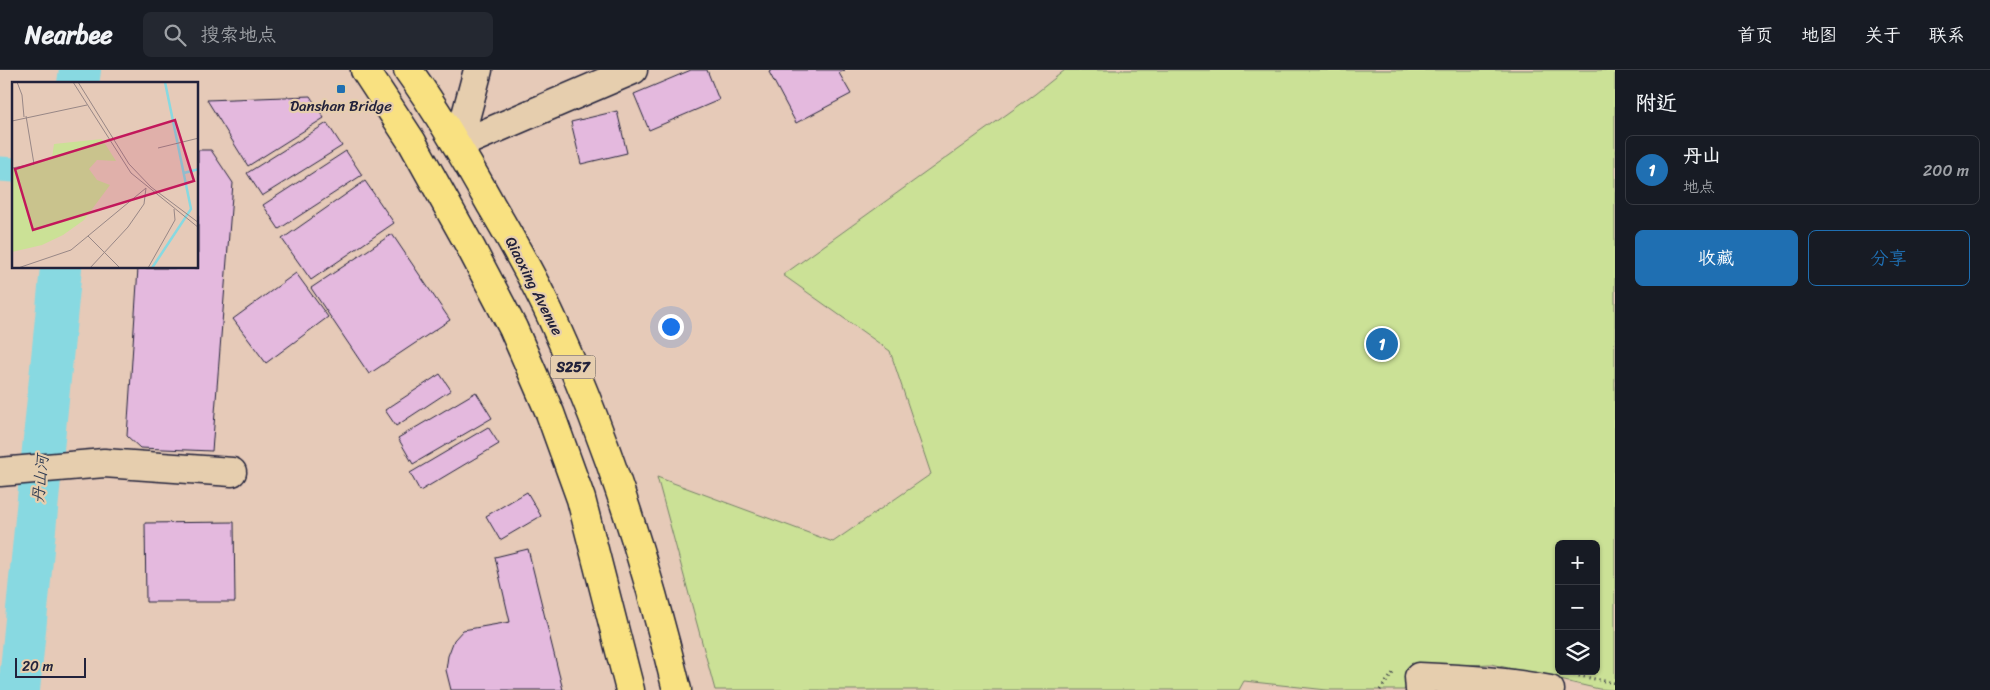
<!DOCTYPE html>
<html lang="zh">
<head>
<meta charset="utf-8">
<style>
  :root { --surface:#171b24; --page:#242831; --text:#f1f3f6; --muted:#9ea1a6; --line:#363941; --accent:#1f6fb2 }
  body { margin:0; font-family:Sriracha,"LXGW WenKai TC",sans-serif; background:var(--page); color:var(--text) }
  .controls { position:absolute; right:15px; bottom:15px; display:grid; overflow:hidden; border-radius:8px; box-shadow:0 1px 4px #0004 }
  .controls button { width:45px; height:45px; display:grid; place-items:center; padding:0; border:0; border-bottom:1px solid var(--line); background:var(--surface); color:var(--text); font:25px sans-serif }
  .scale { position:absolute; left:15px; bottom:12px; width:71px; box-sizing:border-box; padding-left:5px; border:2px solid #22223b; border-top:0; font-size:14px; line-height:18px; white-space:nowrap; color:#22223b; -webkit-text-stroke:4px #e6ceae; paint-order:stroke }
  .you { position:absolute; left:670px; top:256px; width:18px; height:18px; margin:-12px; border:4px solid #fff; border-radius:50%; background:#1a73e8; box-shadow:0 0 0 8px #1a73e833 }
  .badge { display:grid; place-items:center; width:32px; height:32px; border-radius:50%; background:var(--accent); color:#fff; font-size:16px; font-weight:700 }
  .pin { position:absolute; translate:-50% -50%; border:2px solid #fff; box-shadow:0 1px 5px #0006 }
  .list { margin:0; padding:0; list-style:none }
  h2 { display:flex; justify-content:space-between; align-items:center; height:65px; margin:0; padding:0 20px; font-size:21px }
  h2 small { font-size:16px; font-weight:400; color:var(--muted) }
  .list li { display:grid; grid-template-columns:32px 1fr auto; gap:15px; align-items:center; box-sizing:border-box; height:70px; margin:0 10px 10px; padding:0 10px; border:1px solid var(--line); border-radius:8px }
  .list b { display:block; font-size:19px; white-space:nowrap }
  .list p { margin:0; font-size:16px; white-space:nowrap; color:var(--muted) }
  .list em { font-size:16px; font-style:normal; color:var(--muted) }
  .actions { display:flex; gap:10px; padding:15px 20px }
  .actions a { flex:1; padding:11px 0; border:1px solid var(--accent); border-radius:8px; text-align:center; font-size:18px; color:var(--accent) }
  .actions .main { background:var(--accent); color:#fff }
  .icon { flex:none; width:28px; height:28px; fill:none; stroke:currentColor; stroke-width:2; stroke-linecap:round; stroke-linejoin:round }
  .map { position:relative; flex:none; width:1615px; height:620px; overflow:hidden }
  header { display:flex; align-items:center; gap:30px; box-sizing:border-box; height:70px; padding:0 25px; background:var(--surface); border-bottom:1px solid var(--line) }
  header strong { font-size:24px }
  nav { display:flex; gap:28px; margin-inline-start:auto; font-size:18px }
  .search { width:350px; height:45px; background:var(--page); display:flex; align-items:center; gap:12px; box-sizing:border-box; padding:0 18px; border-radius:8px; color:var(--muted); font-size:19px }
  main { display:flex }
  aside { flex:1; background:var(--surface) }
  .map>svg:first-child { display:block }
  .green { fill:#cbe196; stroke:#768268; fill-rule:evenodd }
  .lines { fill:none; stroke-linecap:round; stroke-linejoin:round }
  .canal { stroke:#88d9e1; stroke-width:25 }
  .river { stroke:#88d9e1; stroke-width:42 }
  .building { fill:#e4b9de; stroke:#22223b }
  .minor-casing { stroke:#22223b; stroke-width:31 }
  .major-casing { stroke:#22223b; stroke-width:31 }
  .path { stroke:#22223b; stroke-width:3; stroke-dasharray:1 4; stroke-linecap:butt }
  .minor { stroke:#e6ceae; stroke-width:28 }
  .major { stroke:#f9e181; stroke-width:28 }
  .poi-dot { fill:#1f6fb2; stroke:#e6ceae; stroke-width:2 }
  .labels { text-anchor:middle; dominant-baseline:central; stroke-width:4.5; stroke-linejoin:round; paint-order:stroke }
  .shield { fill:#e6ceae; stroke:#5d565e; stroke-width:1 }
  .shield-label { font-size:14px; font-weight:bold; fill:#22223b }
  .poi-label { font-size:15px; fill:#22223b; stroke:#e6ceae }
  .street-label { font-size:15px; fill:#22223b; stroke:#e6ceae }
  .water-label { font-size:16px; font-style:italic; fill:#313d54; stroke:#e6ceae }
  .inset-river { fill:none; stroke:#88d9e1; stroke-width:2.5 }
  .inset-road { fill:none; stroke:#988786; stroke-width:1 }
  .view { fill:#c2185b; fill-opacity:0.15; stroke:#c2185b; stroke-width:2.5 }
  .inset-edge { fill:none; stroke:#22223b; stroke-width:2.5 }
</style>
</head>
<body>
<header>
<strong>Nearbee</strong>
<div class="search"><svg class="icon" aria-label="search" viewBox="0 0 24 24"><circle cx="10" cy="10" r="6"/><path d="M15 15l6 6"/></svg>搜索地点</div>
<nav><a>首页</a><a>地图</a><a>关于</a><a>联系</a></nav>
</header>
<main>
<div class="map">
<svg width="1615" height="620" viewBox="0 0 1615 620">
  <rect width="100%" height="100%" fill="#e6cab8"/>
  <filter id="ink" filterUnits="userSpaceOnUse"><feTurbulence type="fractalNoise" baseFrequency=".02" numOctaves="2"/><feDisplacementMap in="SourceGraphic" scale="10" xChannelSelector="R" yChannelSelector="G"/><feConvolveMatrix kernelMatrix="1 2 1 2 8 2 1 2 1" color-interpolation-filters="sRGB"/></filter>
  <g filter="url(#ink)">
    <path class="green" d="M1065 0H1615V620L1599 619 1491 594 1419 597 1404 620H1327L1244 611 1239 620H715L657 407 833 472 931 404 890 281 783 205 1035 24ZM1559 474H1596V601H1559Z"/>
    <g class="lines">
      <path class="canal" d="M0 99 14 100"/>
      <path class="river" d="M78 14 80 0
        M19 620 61 198"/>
    </g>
    <path class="building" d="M691 0H707L719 30 649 60 634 24Z
      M772 0H845L839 3 851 24 796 53 769 2Z
      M310 26 324 48 248 96 207 30Z
      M617 41 627 83 581 94 571 52Z
      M327 53 342 76 262 126 247 103Z
      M198 80H211L233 113 212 381 140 378 127 366 138 198H198Z
      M346 81 362 105 279 159 263 135Z
      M365 111 394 153 311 210 282 169Z
      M392 164 450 250 369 304 311 218Z
      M296 203 328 247 266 293 233 249Z
      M440 304 451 320 396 356 385 340Z
      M476 322 492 348 413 394 398 368Z
      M488 357 499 374 420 421 410 403Z
      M527 422 541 446 500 470 486 446Z
      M234 452 235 532H146L145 453Z
      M528 479 563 620H451L446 600 448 586 454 570 463 560 510 552 495 487Z"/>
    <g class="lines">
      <defs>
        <path id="minor" d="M458 75 633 0
          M458 75 478 0
          M0 402 104 393 232 402
          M1420 620 1419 607C1463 609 1507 611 1550 620"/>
        <path id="major" d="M365 0 412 72 471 178 513 258 550 343 581 429 630 620
          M408 0C439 43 465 88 491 135 514 174 537 214 555 255 608 372 647 495 677 620"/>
      </defs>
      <use href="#minor" class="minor-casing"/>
      <use href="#major" class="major-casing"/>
      <path class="path" d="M1569 604 1615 613
        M1380 620 1393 603"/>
      <use href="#minor" class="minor"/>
      <use href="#major" class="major"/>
    </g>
  </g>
  <rect class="poi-dot" x="336" y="14" width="10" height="10" rx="2.5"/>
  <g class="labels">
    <rect class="shield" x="550.5" y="285.5" width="45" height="23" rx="4"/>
    <g class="shield-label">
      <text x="573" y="297">S257</text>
    </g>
    <g class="poi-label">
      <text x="341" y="36">Danshan Bridge</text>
    </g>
    <g class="street-label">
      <text transform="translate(534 216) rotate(63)">Qiaoxing Avenue</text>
    </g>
    <g class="water-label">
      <text transform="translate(40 409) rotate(-84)">丹山河</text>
    </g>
  </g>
  <g transform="translate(12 12)">
    <rect width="186" height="186" fill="#e6cab8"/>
    <path d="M90 57 104 79 85 78 77 87 85 98 98 103 72 138 51 153 30 163 0 170V87L40 76 42 62Z" fill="#cbe196"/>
    <path class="inset-river" d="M172 91 187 87M140 186 179 127 153 0"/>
    <path class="inset-road" d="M5 0 10 13 12 35M61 0 119 91 187 146M66 0 117 82 139 105 187 141M0 39 75 23M146 66 187 56M0 86 22 82 14 34M76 154 108 186M6 186 59 168 134 106M78 186 116 145 132 122 134 106M136 186 163 138 162 127"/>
    <path class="view" d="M163 38 182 99 21 148 3 87Z"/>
    <rect width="186" height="186" class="inset-edge"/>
  </g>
</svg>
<div class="controls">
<button>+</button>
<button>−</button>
<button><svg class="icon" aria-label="layers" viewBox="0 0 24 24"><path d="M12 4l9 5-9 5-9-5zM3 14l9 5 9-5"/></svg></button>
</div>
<div class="scale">20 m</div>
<div class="you"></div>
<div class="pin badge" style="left:1382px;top:274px">1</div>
</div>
<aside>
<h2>附近<small></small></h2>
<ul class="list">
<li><span class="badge">1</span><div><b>丹山</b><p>地点</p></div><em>200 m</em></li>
</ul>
<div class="actions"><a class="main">收藏</a><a>分享</a></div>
</aside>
</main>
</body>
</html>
